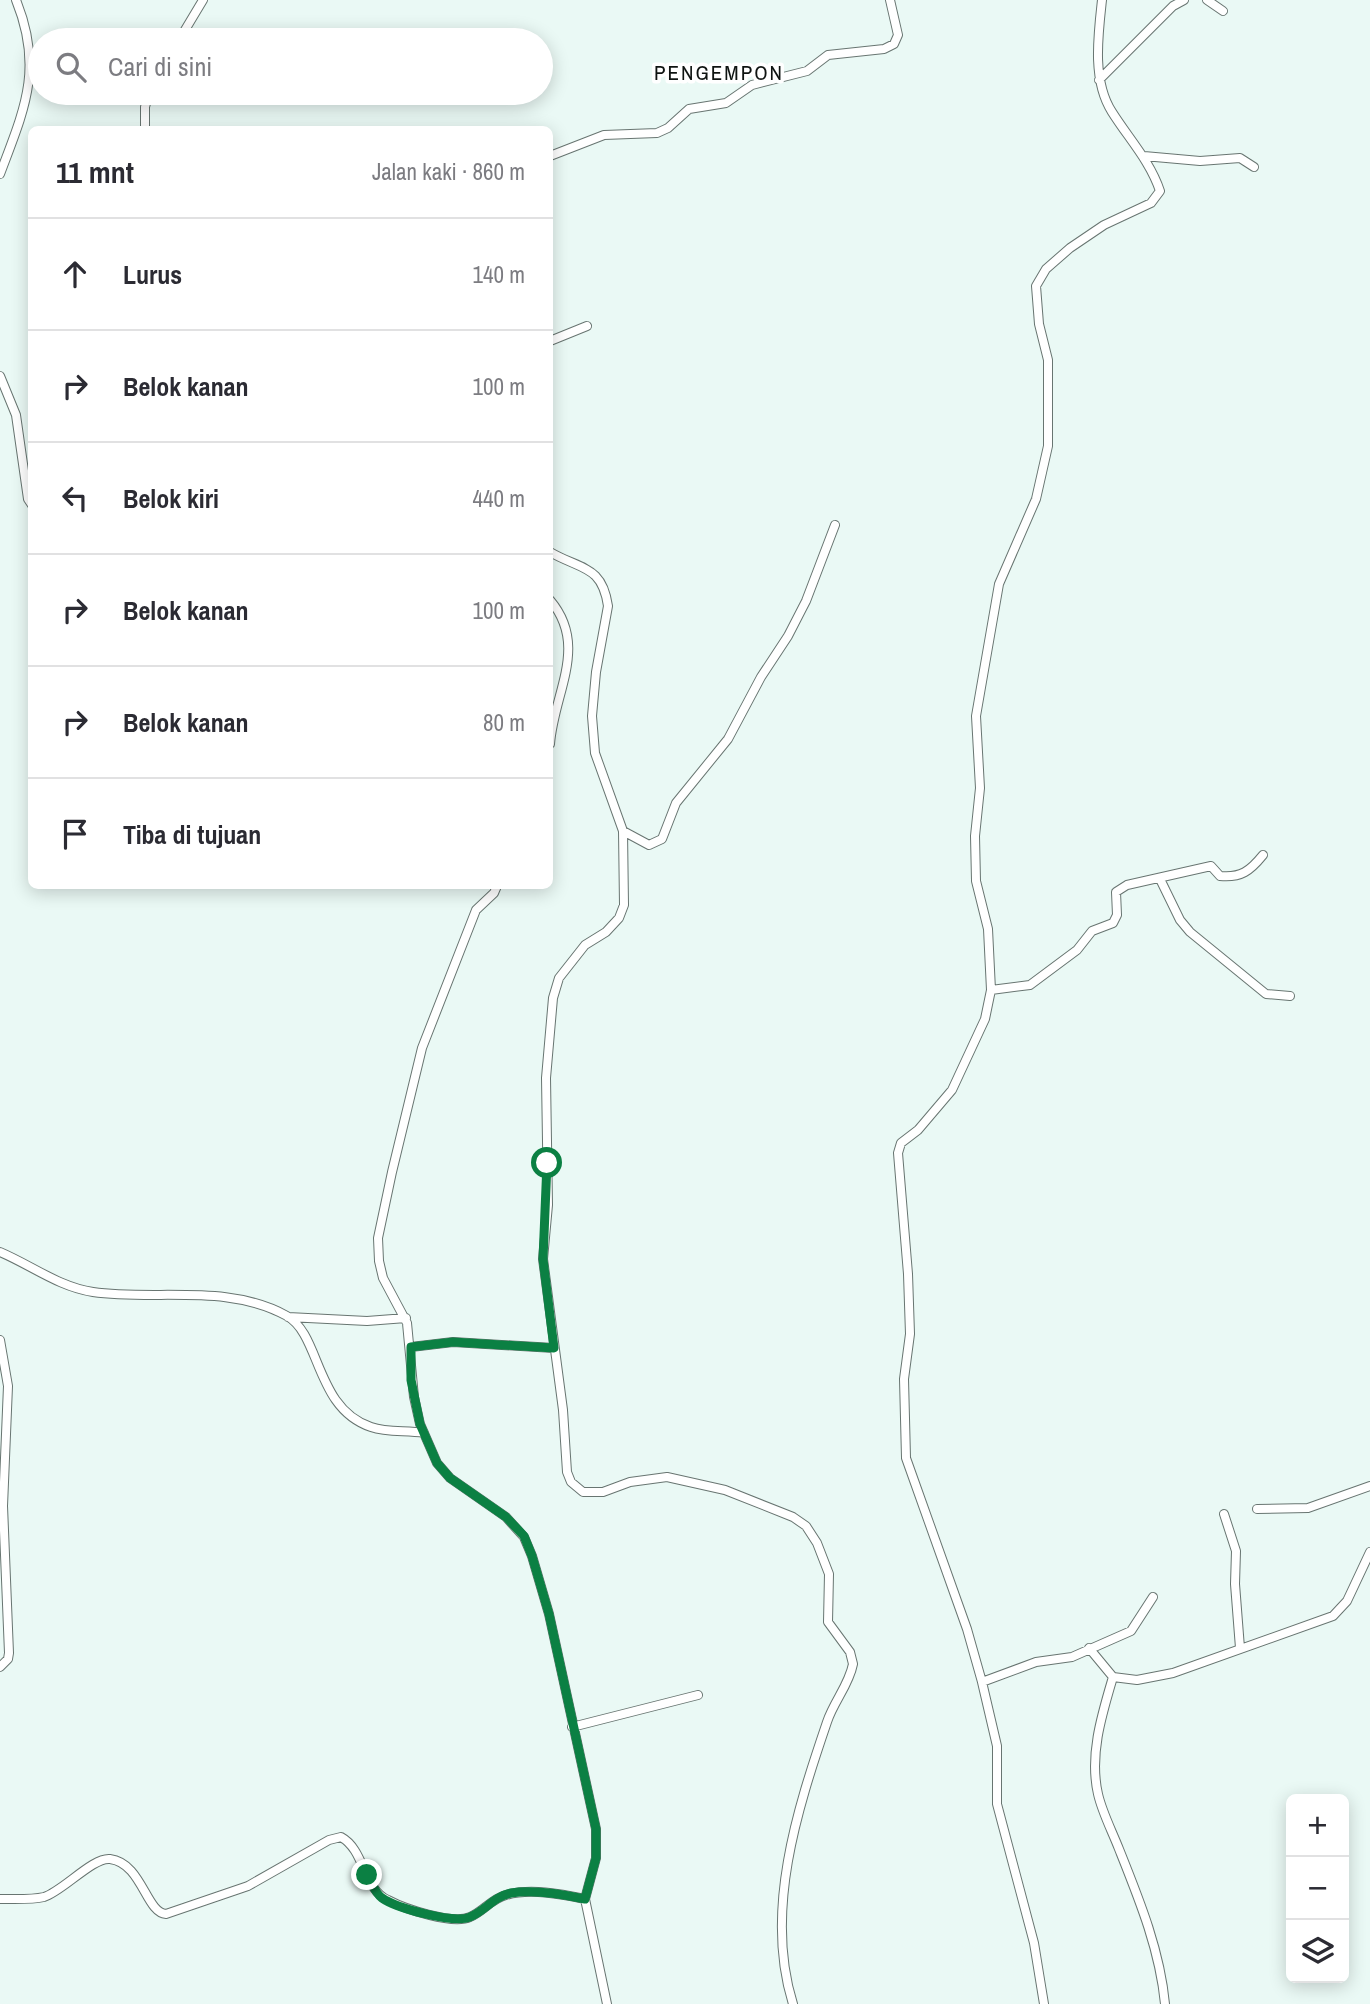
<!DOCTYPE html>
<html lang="id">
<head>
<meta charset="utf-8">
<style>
  :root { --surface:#fff; --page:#f7f7f7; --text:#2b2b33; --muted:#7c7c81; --line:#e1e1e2 }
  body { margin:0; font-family:"Archivo Narrow",sans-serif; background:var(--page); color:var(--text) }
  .controls { position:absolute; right:21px; bottom:21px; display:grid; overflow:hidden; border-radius:10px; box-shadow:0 4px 18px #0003 }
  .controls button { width:63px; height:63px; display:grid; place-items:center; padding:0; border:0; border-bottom:2px solid var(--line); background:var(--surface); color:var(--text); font:35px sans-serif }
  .stop { position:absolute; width:21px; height:21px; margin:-16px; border:5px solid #0b8043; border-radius:50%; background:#fff }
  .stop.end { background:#0b8043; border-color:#fff; box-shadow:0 2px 7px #0008 }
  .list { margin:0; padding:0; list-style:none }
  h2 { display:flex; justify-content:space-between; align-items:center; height:91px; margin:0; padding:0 28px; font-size:30px }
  h2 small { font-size:23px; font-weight:400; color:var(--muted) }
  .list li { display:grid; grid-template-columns:46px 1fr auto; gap:21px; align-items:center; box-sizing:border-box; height:112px; padding:0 28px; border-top:2px solid var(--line) }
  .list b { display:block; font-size:26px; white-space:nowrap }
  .list em { font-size:23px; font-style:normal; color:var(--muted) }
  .icon { flex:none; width:38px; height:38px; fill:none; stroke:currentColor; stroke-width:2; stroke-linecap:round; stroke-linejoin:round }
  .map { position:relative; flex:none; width:1370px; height:2004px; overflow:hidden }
  .search { position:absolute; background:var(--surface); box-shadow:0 4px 18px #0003; left:28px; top:28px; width:525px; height:77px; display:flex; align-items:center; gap:18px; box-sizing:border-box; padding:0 24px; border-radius:38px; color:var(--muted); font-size:26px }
  .panel { position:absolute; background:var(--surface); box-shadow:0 4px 18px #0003; left:28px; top:126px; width:525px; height:763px; border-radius:10px }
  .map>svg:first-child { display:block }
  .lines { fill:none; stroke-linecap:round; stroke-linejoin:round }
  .street-casing { stroke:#687571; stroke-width:10 }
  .street { stroke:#fff; stroke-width:8 }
  .route { stroke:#0b8043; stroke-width:9 }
  .labels { text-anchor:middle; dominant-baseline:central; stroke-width:7; stroke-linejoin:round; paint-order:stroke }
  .quarter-label { font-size:21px; letter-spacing:2px; fill:#0e1311; stroke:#fff }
</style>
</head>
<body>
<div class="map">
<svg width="1370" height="2004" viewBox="0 0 1370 2004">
  <rect width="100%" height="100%" fill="#eaf9f5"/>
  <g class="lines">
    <defs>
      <path id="street" d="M1207 0 1223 11
        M179 40 203 0
        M1099 80 1173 6 1184 0
        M145 130V107L149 93
        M550 156 604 135 657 133 668 128 689 109 726 103 752 85 807 71 828 55 884 49 894 44 898 35 890 0
        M1144 156 1200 161 1240 158 1254 167
        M0 174C24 110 44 69 16 0
        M550 341 587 326
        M0 376 16 415 28 499 32 505
        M550 552C581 570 602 565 608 606L596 672 592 716 595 753 623 831 624 905 619 918 606 932 585 945 559 978 553 998 546 1078 548 1205 543 1259 563 1410 567 1472 571 1482 583 1492H603L630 1482 667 1477 725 1490 793 1517 806 1526 817 1543 829 1574 828 1622 850 1652 853 1664C849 1685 834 1701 827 1722 797 1810 764 1912 793 2004
        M550 600C589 646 554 692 550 744
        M623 831 649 845 662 839 676 803 728 739 761 677 788 636 806 601 835 525
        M1160 879 1180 920 1190 932 1266 994 1290 996
        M497 886 494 893 476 910 422 1048 392 1172 378 1238 379 1261 383 1278 407 1323 414 1397 420 1424 437 1463 450 1478 506 1517 524 1537 532 1556 549 1614 596 1829V1858L585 1899 607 2004
        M991 990 1030 985 1077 950 1092 931 1113 923 1117 915 1116 892 1127 885 1211 866 1220 876C1241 878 1250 871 1263 855
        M0 1252C31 1265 59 1287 93 1292 156 1301 228 1283 287 1316 321 1335 315 1408 371 1427 388 1433 406 1430 424 1433
        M288 1317 367 1321 406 1318
        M0 1340 8 1386 3 1506 9 1653 8 1659 0 1667
        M411 1347 453 1342 554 1348
        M1257 1509 1308 1508 1370 1486
        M1224 1514 1236 1551 1235 1584 1240 1648
        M1089 1648 1113 1677 1137 1680 1173 1673 1333 1616 1347 1601 1370 1552
        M1113 1677C1102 1714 1089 1755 1098 1794 1102 1812 1112 1831 1119 1849 1139 1899 1160 1950 1165 2004
        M982 1682 1036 1662 1072 1657 1131 1631 1153 1597
        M572 1727 698 1695
        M0 1899C14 1899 31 1900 44 1897 63 1891 93 1857 110 1859 142 1863 146 1913 166 1914L248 1886 329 1840 341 1837C365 1850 363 1889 388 1900 405 1909 453 1925 470 1917 484 1911 491 1899 506 1895 530 1888 561 1894 585 1899
        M1044 2004 1034 1943 997 1804V1746L982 1682 967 1629 906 1458 904 1379 910 1334 908 1274 898 1153 901 1143 918 1130 952 1090 985 1019 991 990 988 929 976 881 975 836 980 788 976 716 999 584 1036 499 1048 446V360L1039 324 1036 286 1046 269 1070 248 1104 225 1151 203 1160 191C1150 161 1129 139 1112 112 1092 81 1098 36 1102 0"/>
    </defs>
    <use href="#street" class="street-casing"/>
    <use href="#street" class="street"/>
  </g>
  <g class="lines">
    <path class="route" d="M367 1875C372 1883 375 1893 382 1898 396 1908 454 1924 470 1917 485 1911 493 1897 511 1893 534 1889 562 1894 585 1899L596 1858V1829L549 1614 532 1556 524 1536 506 1517 450 1478 437 1463 420 1424 411 1380V1347L453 1342 554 1348 543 1259 547 1163"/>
  </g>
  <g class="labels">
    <g class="quarter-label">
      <text x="719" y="72">PENGEMPON</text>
    </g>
  </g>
</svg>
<div class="controls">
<button>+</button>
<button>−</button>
<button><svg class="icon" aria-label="layers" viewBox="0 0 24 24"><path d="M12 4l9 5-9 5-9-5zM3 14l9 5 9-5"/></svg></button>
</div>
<div class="stop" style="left:547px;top:1163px"></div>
<div class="stop end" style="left:367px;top:1875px"></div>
<div class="search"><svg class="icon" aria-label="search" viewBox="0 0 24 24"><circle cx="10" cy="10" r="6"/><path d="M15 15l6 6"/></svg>Cari di sini</div>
<section class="panel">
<h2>11 mnt<small>Jalan kaki · 860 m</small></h2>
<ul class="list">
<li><svg class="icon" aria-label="ahead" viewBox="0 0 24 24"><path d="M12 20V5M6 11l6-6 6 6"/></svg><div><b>Lurus</b></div><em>140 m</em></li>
<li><svg class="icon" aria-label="right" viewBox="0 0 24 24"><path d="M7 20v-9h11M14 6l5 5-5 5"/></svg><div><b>Belok kanan</b></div><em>100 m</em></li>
<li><svg class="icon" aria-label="left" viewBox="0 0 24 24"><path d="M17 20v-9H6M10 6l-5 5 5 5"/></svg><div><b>Belok kiri</b></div><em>440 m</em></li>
<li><svg class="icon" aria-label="right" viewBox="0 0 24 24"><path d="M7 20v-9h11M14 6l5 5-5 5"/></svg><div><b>Belok kanan</b></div><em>100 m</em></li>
<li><svg class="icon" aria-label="right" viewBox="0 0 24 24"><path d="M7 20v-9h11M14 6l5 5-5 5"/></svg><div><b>Belok kanan</b></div><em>80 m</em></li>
<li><svg class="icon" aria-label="arrive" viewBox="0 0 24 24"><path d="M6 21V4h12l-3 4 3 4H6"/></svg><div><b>Tiba di tujuan</b></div></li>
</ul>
</section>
</div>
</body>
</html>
